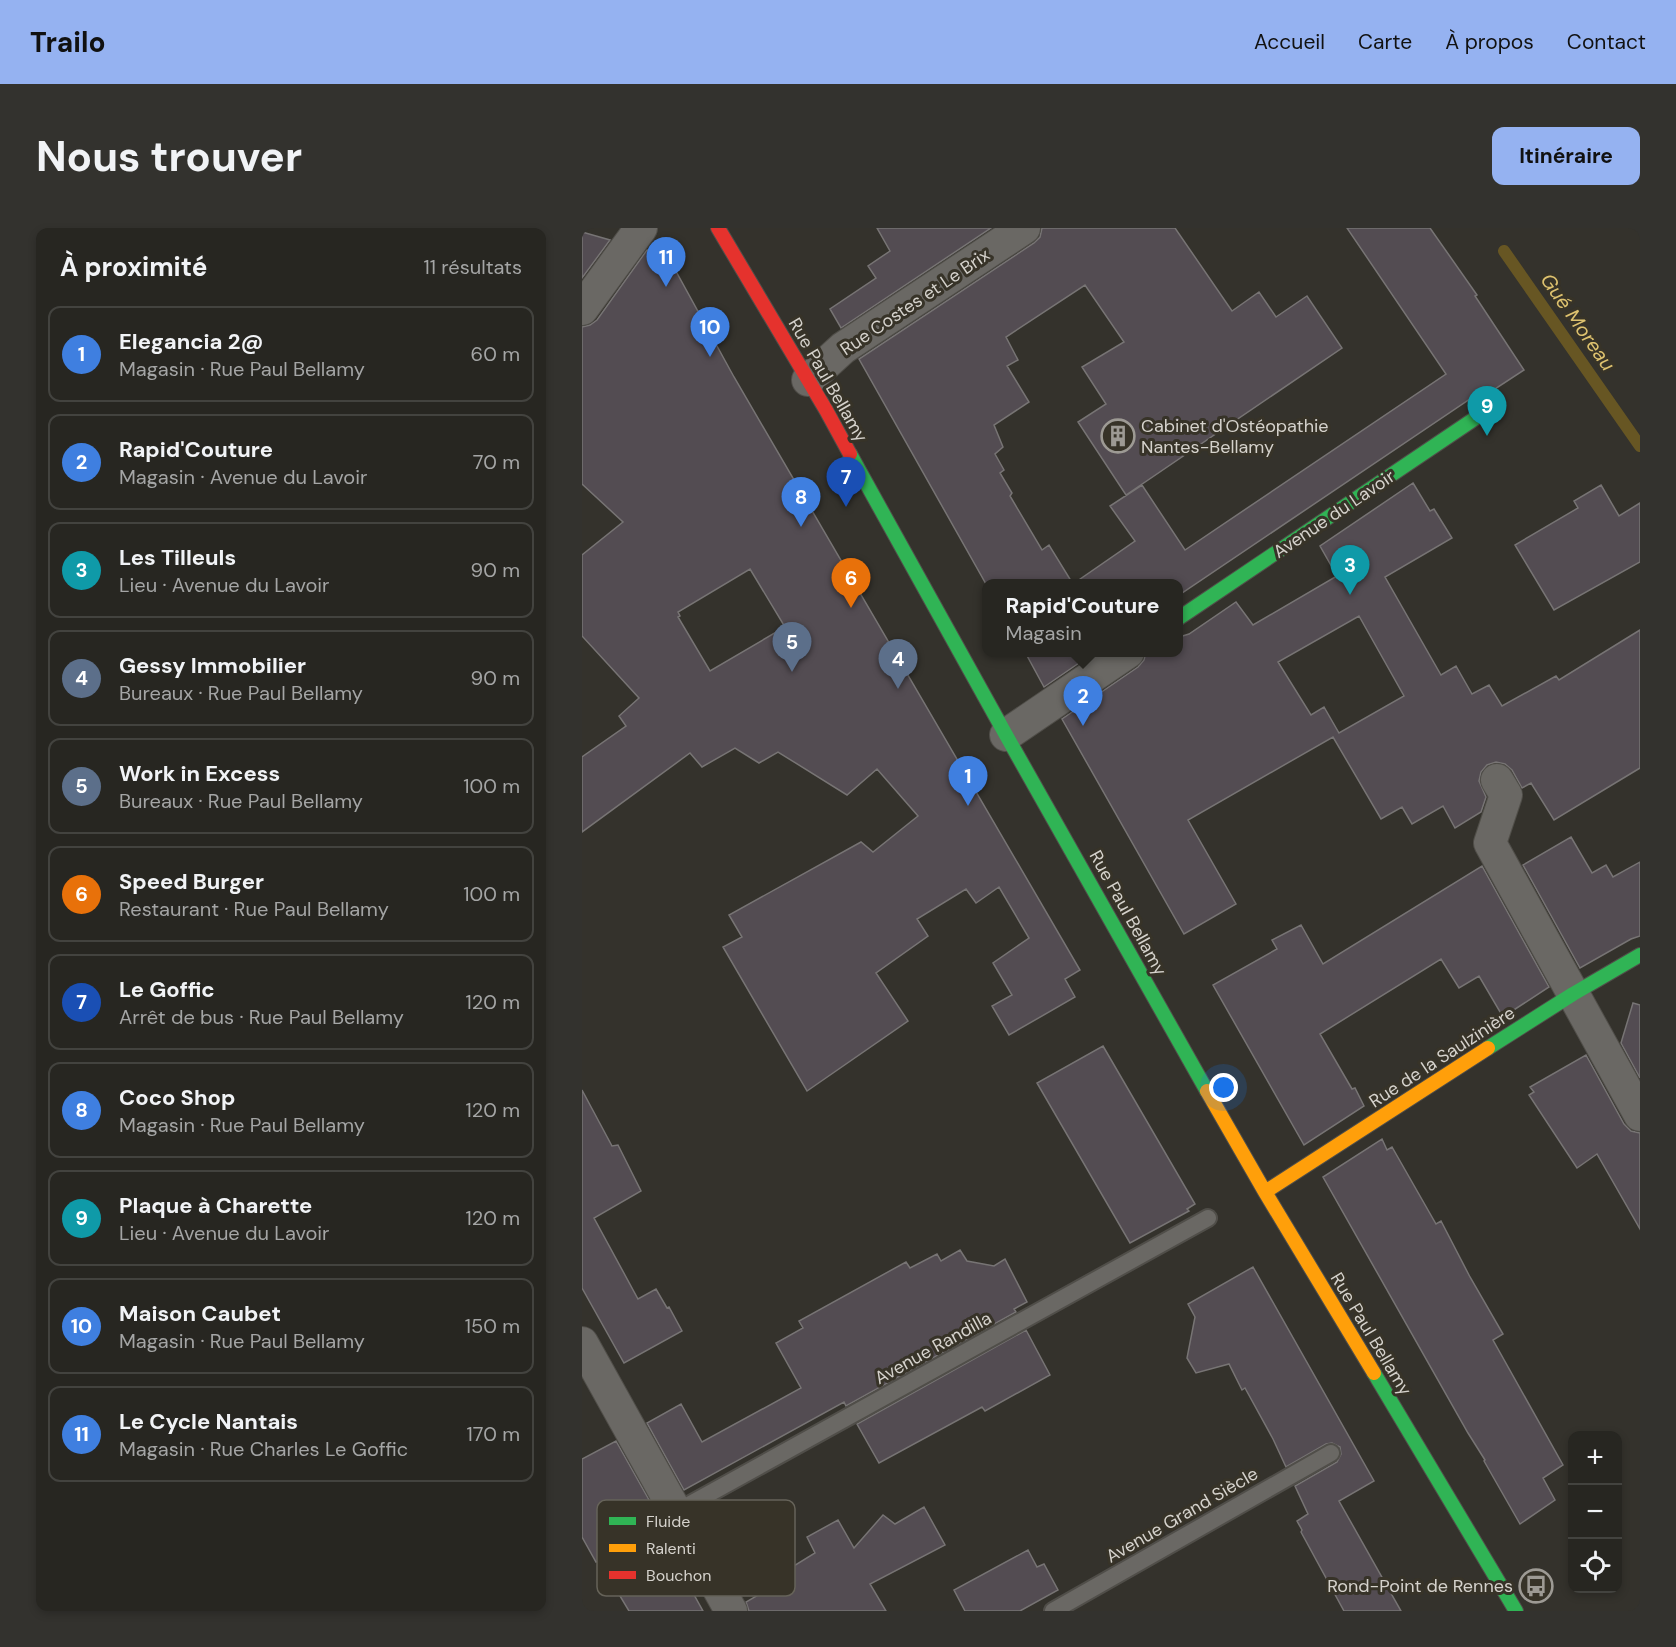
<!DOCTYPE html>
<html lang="fr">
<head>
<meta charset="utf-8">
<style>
  :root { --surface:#272621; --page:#33322e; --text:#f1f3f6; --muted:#a4a5a5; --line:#43433f; --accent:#95b2f1 }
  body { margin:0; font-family:"DM Sans",sans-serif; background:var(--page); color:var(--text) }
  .controls { position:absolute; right:18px; bottom:18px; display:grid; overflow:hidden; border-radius:12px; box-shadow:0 3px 9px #0003 }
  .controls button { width:54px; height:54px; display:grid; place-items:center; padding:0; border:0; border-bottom:2px solid var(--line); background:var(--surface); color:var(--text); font:30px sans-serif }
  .you { position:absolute; left:642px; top:860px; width:21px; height:21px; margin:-15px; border:4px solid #fff; border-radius:50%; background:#1a73e8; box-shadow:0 0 0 9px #1a73e833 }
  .badge { display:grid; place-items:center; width:39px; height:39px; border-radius:50%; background:var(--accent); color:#fff; font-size:20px; font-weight:700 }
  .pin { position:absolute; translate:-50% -50px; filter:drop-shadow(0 2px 3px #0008) }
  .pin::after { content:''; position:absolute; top:32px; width:21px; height:18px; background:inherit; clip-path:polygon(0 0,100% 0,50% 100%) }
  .popup { position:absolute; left:400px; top:351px; width:201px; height:78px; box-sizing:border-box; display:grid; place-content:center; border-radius:12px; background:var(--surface); filter:drop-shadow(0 2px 4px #0005); font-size:20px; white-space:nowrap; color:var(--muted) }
  .popup b { font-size:22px; color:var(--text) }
  .popup::after { content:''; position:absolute; left:50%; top:100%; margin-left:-12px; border:12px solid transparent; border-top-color:var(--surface) }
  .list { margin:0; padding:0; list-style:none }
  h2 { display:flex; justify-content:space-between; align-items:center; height:78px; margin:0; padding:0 24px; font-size:26px }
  h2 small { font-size:20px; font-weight:400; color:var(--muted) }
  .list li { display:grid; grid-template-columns:39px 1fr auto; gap:18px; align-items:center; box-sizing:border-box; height:96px; margin:0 12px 12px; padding:0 12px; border:2px solid var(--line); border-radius:12px }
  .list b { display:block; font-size:22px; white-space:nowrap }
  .list p { margin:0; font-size:20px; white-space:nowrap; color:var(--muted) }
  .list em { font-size:20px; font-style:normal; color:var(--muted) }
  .icon { flex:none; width:33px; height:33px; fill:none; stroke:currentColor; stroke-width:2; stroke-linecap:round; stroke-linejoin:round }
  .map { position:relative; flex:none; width:1058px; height:1383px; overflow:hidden; border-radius:12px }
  header { display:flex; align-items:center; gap:36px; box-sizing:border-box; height:84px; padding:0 30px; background:var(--accent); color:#111 }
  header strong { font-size:28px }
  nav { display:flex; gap:33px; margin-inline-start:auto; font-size:21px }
  .intro { display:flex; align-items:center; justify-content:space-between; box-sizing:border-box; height:144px; padding:0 36px }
  h1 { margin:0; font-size:42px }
  .button { padding:15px 27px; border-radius:12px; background:var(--accent); color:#111; font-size:21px; font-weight:700 }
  main { display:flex; gap:36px; padding:0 36px }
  aside { flex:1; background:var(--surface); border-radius:12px; box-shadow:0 3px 9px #0003 }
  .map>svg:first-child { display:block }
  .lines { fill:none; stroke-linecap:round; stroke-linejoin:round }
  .stream { stroke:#675623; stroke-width:12 }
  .building { fill:#534c52; stroke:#777474; stroke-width:1.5; fill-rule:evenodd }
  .lane-casing { stroke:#504e49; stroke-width:20 }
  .street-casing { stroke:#504e49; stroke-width:34 }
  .fast-casing { stroke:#504e49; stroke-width:16 }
  .slow-casing { stroke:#504e49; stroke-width:16 }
  .jam-casing { stroke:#504e49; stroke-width:16 }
  .lane { stroke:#6a6864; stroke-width:16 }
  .street { stroke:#6a6864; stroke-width:32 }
  .fast { stroke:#30b455; stroke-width:14 }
  .slow { stroke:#ff9f0a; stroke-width:14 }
  .jam { stroke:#e5322d; stroke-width:14 }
  .labels { text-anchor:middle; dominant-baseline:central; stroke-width:6; stroke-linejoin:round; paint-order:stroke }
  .street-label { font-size:18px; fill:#d5d2cc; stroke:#373328 }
  .poi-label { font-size:18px; fill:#d5d2cc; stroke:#373328; text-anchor:start }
  .water-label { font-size:20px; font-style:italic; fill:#dec26f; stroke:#373328 }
  .key { fill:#373328; stroke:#666359; stroke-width:1.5 }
  .key-label { font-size:16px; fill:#d5d2cc }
</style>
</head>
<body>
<header>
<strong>Trailo</strong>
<nav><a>Accueil</a><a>Carte</a><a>À propos</a><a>Contact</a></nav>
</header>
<div class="intro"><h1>Nous trouver</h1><a class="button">Itinéraire</a></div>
<main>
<aside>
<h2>À proximité<small>11 résultats</small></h2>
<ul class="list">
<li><span class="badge" style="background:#3f7fe0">1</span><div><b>Elegancia 2@</b><p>Magasin · Rue Paul Bellamy</p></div><em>60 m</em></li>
<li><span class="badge" style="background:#3f7fe0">2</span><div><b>Rapid'Couture</b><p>Magasin · Avenue du Lavoir</p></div><em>70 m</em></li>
<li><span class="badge" style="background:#0f9aa8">3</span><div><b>Les Tilleuls</b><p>Lieu · Avenue du Lavoir</p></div><em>90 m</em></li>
<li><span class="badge" style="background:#5c6f8a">4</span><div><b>Gessy Immobilier</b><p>Bureaux · Rue Paul Bellamy</p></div><em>90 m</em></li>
<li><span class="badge" style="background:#5c6f8a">5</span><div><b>Work in Excess</b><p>Bureaux · Rue Paul Bellamy</p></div><em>100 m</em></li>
<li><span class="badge" style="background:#e8710a">6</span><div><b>Speed Burger</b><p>Restaurant · Rue Paul Bellamy</p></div><em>100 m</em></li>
<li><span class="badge" style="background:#1a4fb4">7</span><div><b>Le Goffic</b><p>Arrêt de bus · Rue Paul Bellamy</p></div><em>120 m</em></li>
<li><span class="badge" style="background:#3f7fe0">8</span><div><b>Coco Shop</b><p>Magasin · Rue Paul Bellamy</p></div><em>120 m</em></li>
<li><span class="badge" style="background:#0f9aa8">9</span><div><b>Plaque à Charette</b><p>Lieu · Avenue du Lavoir</p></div><em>120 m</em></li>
<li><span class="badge" style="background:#3f7fe0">10</span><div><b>Maison Caubet</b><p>Magasin · Rue Paul Bellamy</p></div><em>150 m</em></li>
<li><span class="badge" style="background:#3f7fe0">11</span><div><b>Le Cycle Nantais</b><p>Magasin · Rue Charles Le Goffic</p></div><em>170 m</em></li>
</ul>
</aside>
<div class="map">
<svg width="1058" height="1383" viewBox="0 0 1058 1383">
  <rect width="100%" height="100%" fill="#34322c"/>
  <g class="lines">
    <path class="stream" d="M922 23 1058 218"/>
  </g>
  <path class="building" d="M295 0H409L259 100 248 81 294 50 286 38 308 23Z
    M460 0H593L650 83 677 64 694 89 725 68 760 120 544 267 496 194 524 176 500 139 542 114 503 57 424 109 436 132 425 138 447 174 412 197 421 219 413 226 422 242 418 245 430 265 428 268 460 322 467 317 491 356H404L277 131 452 15 458 9Z
    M765 0H848L895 67 893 68 942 142 910 163 905 162 897 165 597 367V356H491L553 313 528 278 560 257 603 322 864 146Z
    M0 4 28 12 0 50Z
    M65 22 85 27 152 149 498 742 483 751 493 769 427 807 410 778 430 767 411 735 447 710 417 659 394 675 384 661 335 691 346 708 294 745 326 793 225 863 141 719 160 709 147 687 279 614 291 624 336 588 295 541 265 567 196 524 177 535 153 520 120 539 108 525 0 604V529L44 498 37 488 57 470 0 408V327L41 294 0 256V99L8 97 15 92ZM168 341 203 399 128 443 96 389 98 388 96 384Z
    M831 255 848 283 852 281 870 310 803 349 859 447 874 438 890 466 907 457 920 478 974 448 977 452 1058 402V540L972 592 949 555 940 560 930 542 923 536 914 534 905 537 899 544 897 553 904 569 899 584 873 600 861 578 830 596 820 579 799 591 751 509 606 592 654 676 602 706 480 491 556 439 562 432 564 424H597V409L607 406 654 374 671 397 755 348 738 318ZM777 388 822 468 757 505 742 479 729 487 696 434Z
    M1019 257 1037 288 1058 275V334L972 382 933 317 996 280 992 273Z
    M443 424H513L462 459Z
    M989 609 1010 645 1024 637 1031 649 1058 634V708L1049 711 998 740 941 637Z
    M900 638 967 759 921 789 897 748 877 760 859 731 738 806 770 861 773 860 782 878 722 917 631 757 695 721 690 712 719 697 741 736Z
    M1051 775 1058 777V850L1039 815Z
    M521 818 613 976 605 981 607 983 548 1015 455 855Z
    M1004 827 1042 896 1049 903 1058 905V1001L1015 926 995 940 947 867 952 864 948 859Z
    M0 862 30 918 36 917 59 963 12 990 56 1071 74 1061 85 1080 87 1079 100 1103 42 1135 0 1060Z
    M800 911 805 922 810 919 854 996 859 993 888 1049 921 1106 911 1112 981 1237 961 1250 973 1272 938 1296 902 1233 903 1232 886 1205 741 949Z
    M378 1022 385 1033 412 1038 423 1031 445 1074 432 1081 434 1084 264 1178 262 1174 102 1262 65 1195 99 1176 120 1214 219 1160 194 1115 221 1100 217 1093 324 1034 328 1040 355 1026 359 1033Z
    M671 1039 792 1253 757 1273 819 1383H762L719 1304 720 1302 715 1293 726 1286 713 1258 755 1234 759 1226 758 1219 750 1215 744 1216 704 1239 691 1211 663 1160 660 1162 647 1136 614 1145 605 1130 613 1089 606 1076Z
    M444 1102 468 1147 403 1183 400 1179 297 1235 275 1196Z
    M34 1213 71 1279 65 1282 121 1383H47L17 1333 14 1334 0 1309V1231Z
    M342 1279 363 1317 288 1356 304 1383H167L164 1374 192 1358 189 1352 233 1325 225 1309 256 1292 272 1320 301 1287 313 1296Z
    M446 1322 455 1339 462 1336 476 1362 438 1383H383L372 1362Z"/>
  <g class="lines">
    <defs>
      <path id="lane" d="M94 1284 626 990
        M471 1383 749 1225"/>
      <path id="street" d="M0 81 59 0
        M226 152 261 120 442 0
        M424 507 546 424
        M915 552 924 567 908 615 1058 887
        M0 1115 149 1383"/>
      <path id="fast" d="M268 226 424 507 625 863
        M597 390 907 181
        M906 820 991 766 1058 727
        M792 1145 934 1383"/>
      <path id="slow" d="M625 863 683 964 792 1145
        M683 964 906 820"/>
      <path id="jam" d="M136 0 244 182 268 226"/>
    </defs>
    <use href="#lane" class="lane-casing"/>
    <use href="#street" class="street-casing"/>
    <use href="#fast" class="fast-casing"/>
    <use href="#slow" class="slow-casing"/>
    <use href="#jam" class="jam-casing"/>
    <use href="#lane" class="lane"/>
    <use href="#street" class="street"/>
    <use href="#fast" class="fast"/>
    <use href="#slow" class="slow"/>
    <use href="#jam" class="jam"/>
  </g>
  <defs>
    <symbol id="building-ring" viewBox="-11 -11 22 22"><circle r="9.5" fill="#373328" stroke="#9d9a94" stroke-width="1.5"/><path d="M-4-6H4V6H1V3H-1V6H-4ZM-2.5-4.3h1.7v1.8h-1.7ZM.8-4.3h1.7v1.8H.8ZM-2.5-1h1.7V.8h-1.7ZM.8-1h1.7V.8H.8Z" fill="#9d9a94"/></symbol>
    <symbol id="bus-ring" viewBox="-11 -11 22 22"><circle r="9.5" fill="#373328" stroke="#9d9a94" stroke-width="1.5"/><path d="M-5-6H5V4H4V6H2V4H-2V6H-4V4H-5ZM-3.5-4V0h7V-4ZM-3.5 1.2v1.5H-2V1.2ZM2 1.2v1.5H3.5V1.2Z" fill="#9d9a94"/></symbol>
  </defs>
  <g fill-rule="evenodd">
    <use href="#building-ring" x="517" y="189" width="38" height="38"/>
    <use href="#bus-ring" x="935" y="1339" width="38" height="38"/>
  </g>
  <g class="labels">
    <g class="street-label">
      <text transform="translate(333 74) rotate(-34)">Rue Costes et Le Brix</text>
      <text transform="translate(246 152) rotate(60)">Rue Paul Bellamy</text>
      <text transform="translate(752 286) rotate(-34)">Avenue du Lavoir</text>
      <text transform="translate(546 685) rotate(61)">Rue Paul Bellamy</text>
      <text transform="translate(860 829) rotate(-33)">Rue de la Saulzinière</text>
      <text transform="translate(789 1106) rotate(59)">Rue Paul Bellamy</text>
      <text transform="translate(351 1120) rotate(-29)">Avenue Randilla</text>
      <text transform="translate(600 1287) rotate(-30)">Avenue Grand Siècle</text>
    </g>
    <g class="poi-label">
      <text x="559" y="198">Cabinet d'Ostéopathie<tspan x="559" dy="21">Nantes-Bellamy</tspan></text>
      <text x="931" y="1358" text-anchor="end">Rond-Point de Rennes</text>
    </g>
    <g class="water-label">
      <text transform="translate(996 94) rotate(55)">Gué Moreau</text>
    </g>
  </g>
  <rect x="15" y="1272" width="198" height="96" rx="9" class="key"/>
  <rect x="27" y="1289" width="27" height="8" fill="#30b455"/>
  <rect x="27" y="1316" width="27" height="8" fill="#ff9f0a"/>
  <rect x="27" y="1343" width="27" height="8" fill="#e5322d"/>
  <g class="key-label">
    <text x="64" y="1299">Fluide</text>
    <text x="64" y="1326">Ralenti</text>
    <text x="64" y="1353">Bouchon</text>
  </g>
</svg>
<div class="controls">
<button>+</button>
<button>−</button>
<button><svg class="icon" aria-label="locate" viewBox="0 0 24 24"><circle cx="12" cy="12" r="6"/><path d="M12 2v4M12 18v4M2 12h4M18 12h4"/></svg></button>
</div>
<div class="you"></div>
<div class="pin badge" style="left:386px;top:578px;background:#3f7fe0">1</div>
<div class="pin badge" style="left:501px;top:498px;background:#3f7fe0">2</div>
<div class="popup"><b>Rapid'Couture</b>Magasin</div>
<div class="pin badge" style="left:768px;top:367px;background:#0f9aa8">3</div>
<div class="pin badge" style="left:316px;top:461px;background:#5c6f8a">4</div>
<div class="pin badge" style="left:210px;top:444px;background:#5c6f8a">5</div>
<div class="pin badge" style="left:269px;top:380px;background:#e8710a">6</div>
<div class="pin badge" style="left:264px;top:279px;background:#1a4fb4">7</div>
<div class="pin badge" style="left:219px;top:299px;background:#3f7fe0">8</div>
<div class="pin badge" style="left:905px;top:208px;background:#0f9aa8">9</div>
<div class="pin badge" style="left:128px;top:129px;background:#3f7fe0">10</div>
<div class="pin badge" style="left:84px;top:59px;background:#3f7fe0">11</div>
</div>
</main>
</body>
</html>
